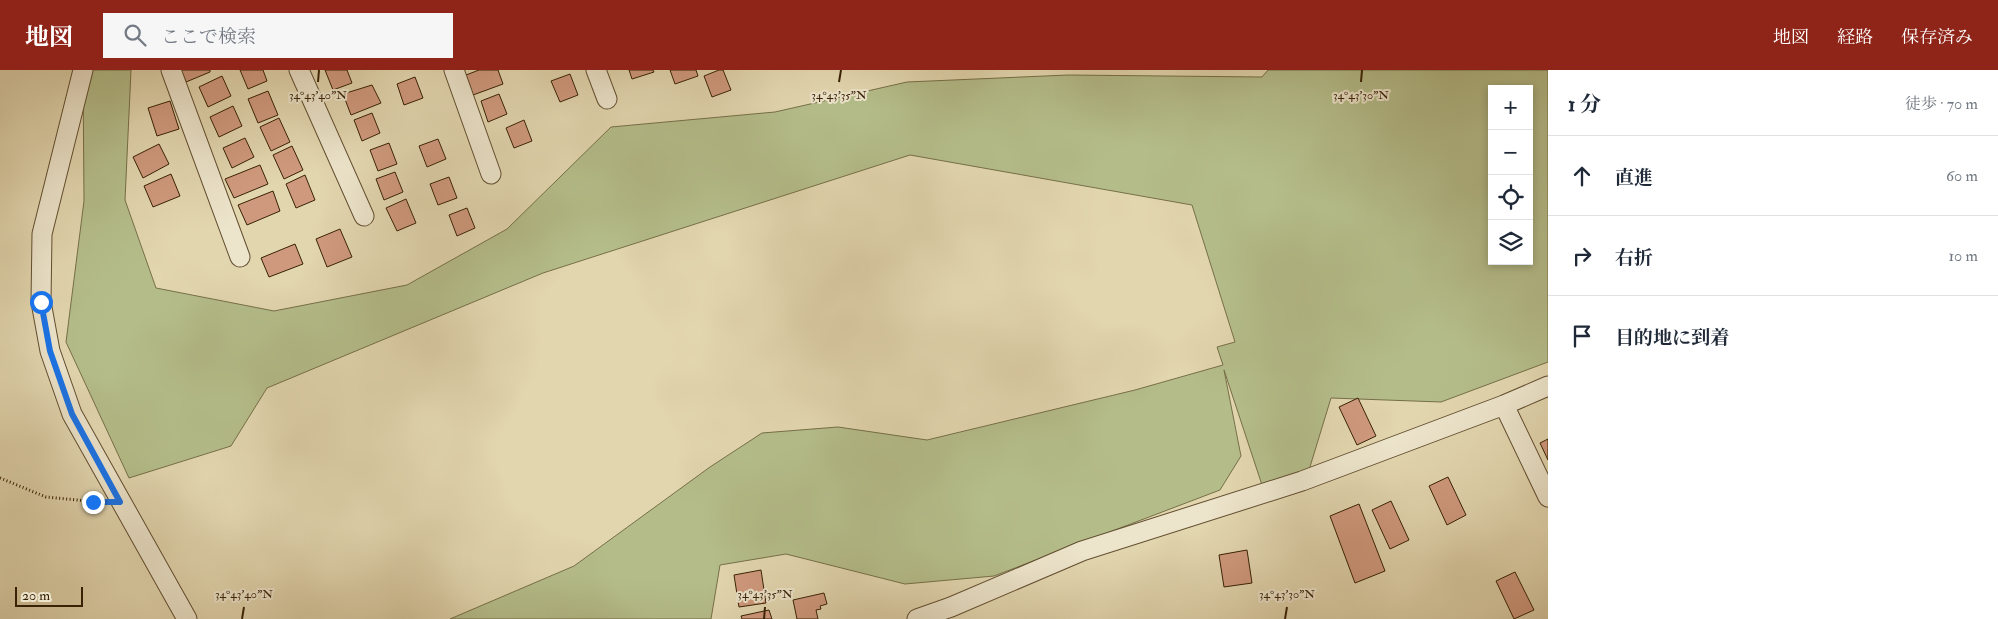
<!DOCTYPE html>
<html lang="ja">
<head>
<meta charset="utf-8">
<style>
  :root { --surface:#fff; --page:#f6f6f7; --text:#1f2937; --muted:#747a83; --line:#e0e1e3; --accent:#8f2418 }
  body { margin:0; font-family:"IM FELL Double Pica","Noto Serif JP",serif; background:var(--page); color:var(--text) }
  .controls { position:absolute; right:15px; top:15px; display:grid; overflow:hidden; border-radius:0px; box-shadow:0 2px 8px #0003 }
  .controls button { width:45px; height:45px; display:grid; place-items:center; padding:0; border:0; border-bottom:1px solid var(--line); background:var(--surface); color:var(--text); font:25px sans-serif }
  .scale { position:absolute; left:15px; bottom:12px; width:68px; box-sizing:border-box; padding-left:5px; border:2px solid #382105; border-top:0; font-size:14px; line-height:18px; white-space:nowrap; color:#382105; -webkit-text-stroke:4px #ece4cb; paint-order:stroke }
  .stop { position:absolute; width:15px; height:15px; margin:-11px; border:4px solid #1a73e8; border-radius:50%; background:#fff }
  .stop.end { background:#1a73e8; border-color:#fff; box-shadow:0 1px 5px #0008 }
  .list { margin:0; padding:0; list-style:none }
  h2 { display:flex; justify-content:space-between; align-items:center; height:65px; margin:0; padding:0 20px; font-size:21px }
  h2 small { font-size:16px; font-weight:400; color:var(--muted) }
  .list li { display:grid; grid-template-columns:32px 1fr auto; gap:15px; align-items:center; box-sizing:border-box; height:80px; padding:0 20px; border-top:1px solid var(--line) }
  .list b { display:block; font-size:19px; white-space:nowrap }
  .list em { font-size:16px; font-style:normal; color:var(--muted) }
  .icon { flex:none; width:28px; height:28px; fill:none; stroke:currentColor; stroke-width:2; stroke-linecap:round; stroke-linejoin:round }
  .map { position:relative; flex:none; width:1548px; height:549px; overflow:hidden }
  header { display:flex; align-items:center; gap:30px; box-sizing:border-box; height:70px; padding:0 25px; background:var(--accent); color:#fff }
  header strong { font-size:24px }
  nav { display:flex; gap:28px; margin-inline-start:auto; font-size:18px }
  .search { width:350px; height:45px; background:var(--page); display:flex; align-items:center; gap:12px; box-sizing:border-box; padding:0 18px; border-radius:0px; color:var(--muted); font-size:19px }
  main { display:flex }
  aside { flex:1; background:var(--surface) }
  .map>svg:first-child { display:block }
  .green { fill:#b4bd8a; stroke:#766f48; fill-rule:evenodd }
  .building { fill:#cf997d; stroke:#382105 }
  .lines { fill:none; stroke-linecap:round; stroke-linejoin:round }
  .street-casing { stroke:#624e30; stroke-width:21 }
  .path { stroke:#382105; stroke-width:3; stroke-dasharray:1 2.5; stroke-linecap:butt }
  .street { stroke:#ece4cb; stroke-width:19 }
  .route { stroke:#1a73e8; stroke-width:6 }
  .ticks { fill:none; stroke:#382105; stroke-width:2 }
  .ticks-label { font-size:12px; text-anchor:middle; fill:#382105; stroke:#ece4cb; stroke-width:4; stroke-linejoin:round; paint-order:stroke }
</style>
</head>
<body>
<header>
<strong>地図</strong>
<div class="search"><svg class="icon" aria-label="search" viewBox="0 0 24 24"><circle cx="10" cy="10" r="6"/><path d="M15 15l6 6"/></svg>ここで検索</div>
<nav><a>地図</a><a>経路</a><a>保存済み</a></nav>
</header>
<main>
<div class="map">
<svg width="1548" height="549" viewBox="0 0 1548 549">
  <rect width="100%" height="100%" fill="#e2d6af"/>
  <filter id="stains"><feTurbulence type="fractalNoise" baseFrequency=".004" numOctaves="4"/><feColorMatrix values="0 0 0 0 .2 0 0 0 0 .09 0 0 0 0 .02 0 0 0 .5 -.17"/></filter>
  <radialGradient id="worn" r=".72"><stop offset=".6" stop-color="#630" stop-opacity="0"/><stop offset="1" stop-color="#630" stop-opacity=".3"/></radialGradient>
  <path class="green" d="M83 0H131L125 130 156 218 274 241 407 215 507 159 611 57 775 42 907 12 1068 5 1262 7 1268 0H1548V292L1441 332 1331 328 1309 400 1263 418 1224 300 1241 386 1220 420 994 506 905 514 786 484 720 495 711 549H450L574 496 710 397 762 363 838 357 927 370 1135 320 1223 295 1217 277 1235 272 1192 135 910 85 543 203 267 318 231 376 129 408 66 272 84 131ZM1492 19H1529V191H1492Z"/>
  <path class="building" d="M181 0H210V2L186 12Z
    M240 0H263L267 11 248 19Z
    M325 0H347L352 13 333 20Z
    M479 0H498L503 14 473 25 466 5Z
    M629 0H653L654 2 632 9Z
    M670 0H696L698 6 675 14Z
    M719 0H723L731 20 712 27 704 6Z
    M570 4 578 25 560 32 551 11Z
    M222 6 231 26 208 37 199 17Z
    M415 7 423 28 404 35 397 14Z
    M372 15 381 33 351 45 343 24Z
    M268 21 278 45 258 53 248 29Z
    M499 24 507 44 488 52 481 31Z
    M170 31 179 59 157 66 148 38Z
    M233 36 242 56 219 67 210 47Z
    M372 43 380 63 362 71 354 50Z
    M279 48 290 72 271 81 260 57Z
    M524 50 532 71 514 78 506 58Z
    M245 68 254 87 232 98 223 78Z
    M438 69 446 89 427 97 419 76Z
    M389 73 397 94 378 101 370 80Z
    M159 74 169 94 143 108 133 87Z
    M292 76 303 100 284 109 273 85Z
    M260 95 268 114 234 128 225 109Z
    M395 102 403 122 384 130 376 109Z
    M171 104 180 126 153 137 144 116Z
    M305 105 315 130 296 138 286 114Z
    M449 107 457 128 438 135 430 114Z
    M273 121 280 141 247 155 238 135Z
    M406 129 416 153 397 161 386 138Z
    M467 138 475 158 457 166 449 145Z
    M340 159 352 187 327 197 316 169Z
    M295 174 303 194 269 207 261 188Z
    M1358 328 1376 366 1357 375 1339 337Z
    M1548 369V390L1540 373Z
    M1448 407 1466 445 1447 455 1429 416Z
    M1391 431 1409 470 1390 479 1372 440Z
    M1359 434 1385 501 1355 513 1330 446Z
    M1247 480 1252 513 1224 517 1219 485Z
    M761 500 766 533 739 537 734 505Z
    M1515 502 1534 540 1514 549 1496 511Z
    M824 523 827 534 820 536 821 539 816 540 818 549H797L793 530Z
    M769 540 772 549H742L741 546Z"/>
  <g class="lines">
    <defs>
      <path id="street" d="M83 0 42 164 41 232 50 281 72 344 187 549
        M171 0 240 187
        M299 0 364 146
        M454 0 491 104
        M596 0 607 29
        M1504 335 1548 427
        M917 549 951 537 1082 481 1302 411 1504 335 1548 316"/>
    </defs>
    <use href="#street" class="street-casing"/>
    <path class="path" d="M0 408 46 427 98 432"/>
    <use href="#street" class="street"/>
  </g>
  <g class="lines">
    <path class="route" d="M41 232 50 281 72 344 120 432H93"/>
  </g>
  <path class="ticks" d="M318 12 319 0M839 12 841 0M1361 12 1362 0M242 549 244 537M764 549 765 537M1285 549 1287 537"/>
  <g class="ticks-label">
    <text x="318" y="29">34°43'40"N</text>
    <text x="839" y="29">34°43'35"N</text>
    <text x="1361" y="29">34°43'30"N</text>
    <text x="244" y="528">34°43'40"N</text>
    <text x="765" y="528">34°43'35"N</text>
    <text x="1287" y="528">34°43'30"N</text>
  </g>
  <rect width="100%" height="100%" filter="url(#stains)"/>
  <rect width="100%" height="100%" fill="url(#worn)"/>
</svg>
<div class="controls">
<button>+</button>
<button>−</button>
<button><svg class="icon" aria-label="locate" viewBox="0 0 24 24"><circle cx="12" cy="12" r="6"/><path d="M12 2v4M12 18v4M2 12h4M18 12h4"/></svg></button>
<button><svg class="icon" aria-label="layers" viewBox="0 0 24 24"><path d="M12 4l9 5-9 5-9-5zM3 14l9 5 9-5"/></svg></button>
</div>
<div class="scale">20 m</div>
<div class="stop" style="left:41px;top:232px"></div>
<div class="stop end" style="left:93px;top:432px"></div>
</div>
<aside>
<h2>1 分<small>徒歩 · 70 m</small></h2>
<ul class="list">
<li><svg class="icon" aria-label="ahead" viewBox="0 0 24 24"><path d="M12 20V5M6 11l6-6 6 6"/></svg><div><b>直進</b></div><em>60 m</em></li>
<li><svg class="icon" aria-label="right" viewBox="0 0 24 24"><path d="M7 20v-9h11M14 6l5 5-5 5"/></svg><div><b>右折</b></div><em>10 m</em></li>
<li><svg class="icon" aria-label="arrive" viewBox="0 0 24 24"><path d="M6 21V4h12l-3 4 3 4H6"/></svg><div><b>目的地に到着</b></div></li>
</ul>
</aside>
</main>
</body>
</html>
